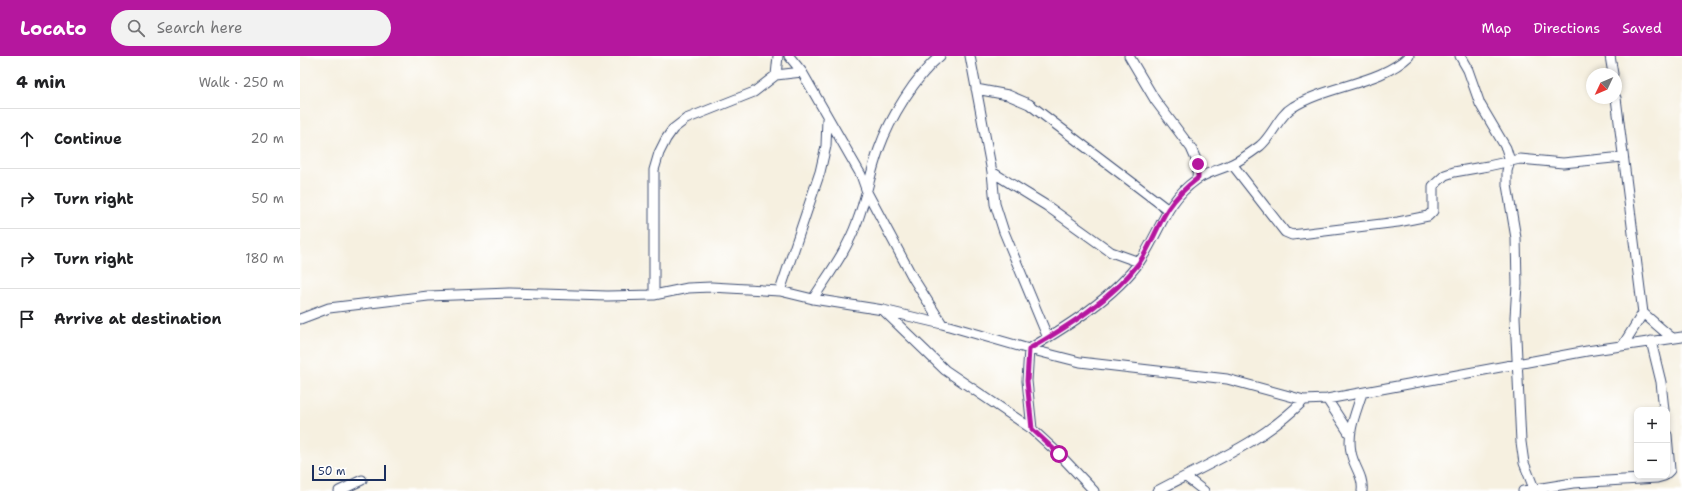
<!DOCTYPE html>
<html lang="en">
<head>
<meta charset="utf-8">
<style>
  :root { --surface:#fff; --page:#f2f2f2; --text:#202124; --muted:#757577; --line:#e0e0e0; --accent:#b5179e }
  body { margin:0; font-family:"Shantell Sans",sans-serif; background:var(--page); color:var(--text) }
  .controls { position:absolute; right:12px; bottom:12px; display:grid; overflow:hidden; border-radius:8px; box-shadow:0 2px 6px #0003 }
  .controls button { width:36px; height:36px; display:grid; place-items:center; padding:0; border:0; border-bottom:1px solid var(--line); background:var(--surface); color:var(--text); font:20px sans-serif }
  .compass { position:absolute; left:1286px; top:12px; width:36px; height:36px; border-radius:50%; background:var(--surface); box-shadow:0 2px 6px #0003; rotate:226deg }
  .scale { position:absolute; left:12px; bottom:10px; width:74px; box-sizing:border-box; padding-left:4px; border:2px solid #1b2f5e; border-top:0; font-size:11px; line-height:14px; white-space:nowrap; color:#1b2f5e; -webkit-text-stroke:3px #fff; paint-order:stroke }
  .stop { position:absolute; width:12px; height:12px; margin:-9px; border:3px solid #b5179e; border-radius:50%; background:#fff }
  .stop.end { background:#b5179e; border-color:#fff; box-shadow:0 1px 4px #0008 }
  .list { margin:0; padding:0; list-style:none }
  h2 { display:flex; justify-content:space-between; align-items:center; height:52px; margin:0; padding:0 16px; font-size:17px }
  h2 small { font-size:13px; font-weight:400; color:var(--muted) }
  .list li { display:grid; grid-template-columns:26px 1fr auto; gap:12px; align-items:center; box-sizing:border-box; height:60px; padding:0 16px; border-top:1px solid var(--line) }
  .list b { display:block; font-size:15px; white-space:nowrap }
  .list em { font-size:13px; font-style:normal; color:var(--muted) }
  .icon { flex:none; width:22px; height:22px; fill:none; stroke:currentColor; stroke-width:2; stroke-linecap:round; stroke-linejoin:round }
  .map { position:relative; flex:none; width:1382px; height:435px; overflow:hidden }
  header { display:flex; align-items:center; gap:24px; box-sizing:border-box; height:56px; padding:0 20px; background:var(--accent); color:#fff }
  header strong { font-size:19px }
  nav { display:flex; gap:22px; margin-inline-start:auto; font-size:14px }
  .search { width:280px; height:36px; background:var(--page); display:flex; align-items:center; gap:10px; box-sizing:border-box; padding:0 14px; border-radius:22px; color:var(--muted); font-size:15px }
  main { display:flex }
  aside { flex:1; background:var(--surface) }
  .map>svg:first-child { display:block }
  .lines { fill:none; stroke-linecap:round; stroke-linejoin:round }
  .minor-casing { stroke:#3c4c72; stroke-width:11 }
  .minor { stroke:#fff; stroke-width:9 }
  .route { stroke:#b5179e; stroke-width:5 }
</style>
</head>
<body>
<header>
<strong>Locato</strong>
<div class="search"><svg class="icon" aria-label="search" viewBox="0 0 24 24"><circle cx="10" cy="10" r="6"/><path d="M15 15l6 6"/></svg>Search here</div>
<nav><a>Map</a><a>Directions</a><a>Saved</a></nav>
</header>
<main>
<aside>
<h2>4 min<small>Walk · 250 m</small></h2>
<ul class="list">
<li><svg class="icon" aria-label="ahead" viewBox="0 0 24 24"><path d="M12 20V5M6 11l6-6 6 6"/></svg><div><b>Continue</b></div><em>20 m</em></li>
<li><svg class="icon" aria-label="right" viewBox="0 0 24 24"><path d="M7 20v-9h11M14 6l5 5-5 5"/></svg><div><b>Turn right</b></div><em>50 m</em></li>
<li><svg class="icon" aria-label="right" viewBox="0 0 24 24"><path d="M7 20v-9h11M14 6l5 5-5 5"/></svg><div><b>Turn right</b></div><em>180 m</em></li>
<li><svg class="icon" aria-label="arrive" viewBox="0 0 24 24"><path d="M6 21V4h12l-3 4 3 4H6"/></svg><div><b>Arrive at destination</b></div></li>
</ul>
</aside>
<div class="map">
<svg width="1382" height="435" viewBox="0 0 1382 435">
  <rect width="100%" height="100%" fill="#fff"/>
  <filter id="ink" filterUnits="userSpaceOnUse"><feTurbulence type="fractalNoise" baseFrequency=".025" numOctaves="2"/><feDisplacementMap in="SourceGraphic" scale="8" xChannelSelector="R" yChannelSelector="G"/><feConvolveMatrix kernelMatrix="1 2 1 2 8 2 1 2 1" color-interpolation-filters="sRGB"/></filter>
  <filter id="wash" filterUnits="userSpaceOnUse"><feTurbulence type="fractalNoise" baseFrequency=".012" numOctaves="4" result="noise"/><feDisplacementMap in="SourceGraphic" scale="16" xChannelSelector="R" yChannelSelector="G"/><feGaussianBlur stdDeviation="0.9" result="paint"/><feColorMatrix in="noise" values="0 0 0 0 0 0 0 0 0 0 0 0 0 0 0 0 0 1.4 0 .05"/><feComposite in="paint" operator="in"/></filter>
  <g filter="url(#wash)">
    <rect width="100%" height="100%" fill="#f6f0e0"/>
  </g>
  <g filter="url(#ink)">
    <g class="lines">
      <defs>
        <path id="minor" d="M489 0 502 16 561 119 567 136 613 222 642 268
          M670 0 692 116 695 148 704 176 748 282
          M829 0 855 44 891 92 898 108 897 122
          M1160 0 1168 14 1180 48 1206 92 1210 105 1207 115V129L1216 182 1217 228 1215 261 1221 386 1224 407 1235 435
          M1310 0 1313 18
          M476 19 478 0
          M676 33 708 39 729 48 867 153
          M1316 42 1343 257 1323 289
          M932 108 985 176 992 179 1098 166 1128 160 1133 155V130L1145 119 1154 116 1188 110 1220 103 1263 107 1323 101
          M692 116 747 150 811 196 839 206
          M480 235 520 116 526 90 527 63
          M354 239V114L359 97 366 83 373 73 386 63 454 36 476 19 502 16
          M513 243C529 218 547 194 557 166 566 143 570 117 579 93 590 62 615 21 640 0
          M583 254 645 314 732 373 759 398 794 435
          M1343 257 1372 282
          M0 263 29 252 128 240 210 237 307 240 354 239 388 232 411 231 480 235 513 243 583 254 642 268 729 293 780 306 927 323 1004 344 1027 343 1287 295 1382 281
          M1351 285 1361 326 1364 354
          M1027 343 1049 377
          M732 373 727 325 729 293C766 271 815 241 840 205 860 176 865 146 896 124 907 116 920 114 932 108 941 104 952 96 960 90 973 79 979 59 993 51 1028 29 1080 28 1109 0
          M1367 379 1370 414 1367 417
          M886 421 904 435
          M39 435 62 424
          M857 435C911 406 960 388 1004 344
          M1062 435C1064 420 1053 410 1051 396 1047 375 1056 357 1062 337
          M1223 435 1273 427 1357 422 1364 420"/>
      </defs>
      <use href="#minor" class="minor-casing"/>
      <use href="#minor" class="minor"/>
    </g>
  </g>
  <g class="lines" filter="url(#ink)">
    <path class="route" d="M759 398 732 373 727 325 729 293C767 271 812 243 839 207 851 190 857 170 868 153 876 141 886 131 898 122V108"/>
  </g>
</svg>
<div class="controls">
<button>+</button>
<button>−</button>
</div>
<svg class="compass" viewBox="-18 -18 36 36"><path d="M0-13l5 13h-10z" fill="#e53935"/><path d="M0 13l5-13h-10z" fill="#757577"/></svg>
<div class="scale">50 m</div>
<div class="stop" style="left:759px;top:398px"></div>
<div class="stop end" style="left:898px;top:108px"></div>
</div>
</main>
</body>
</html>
